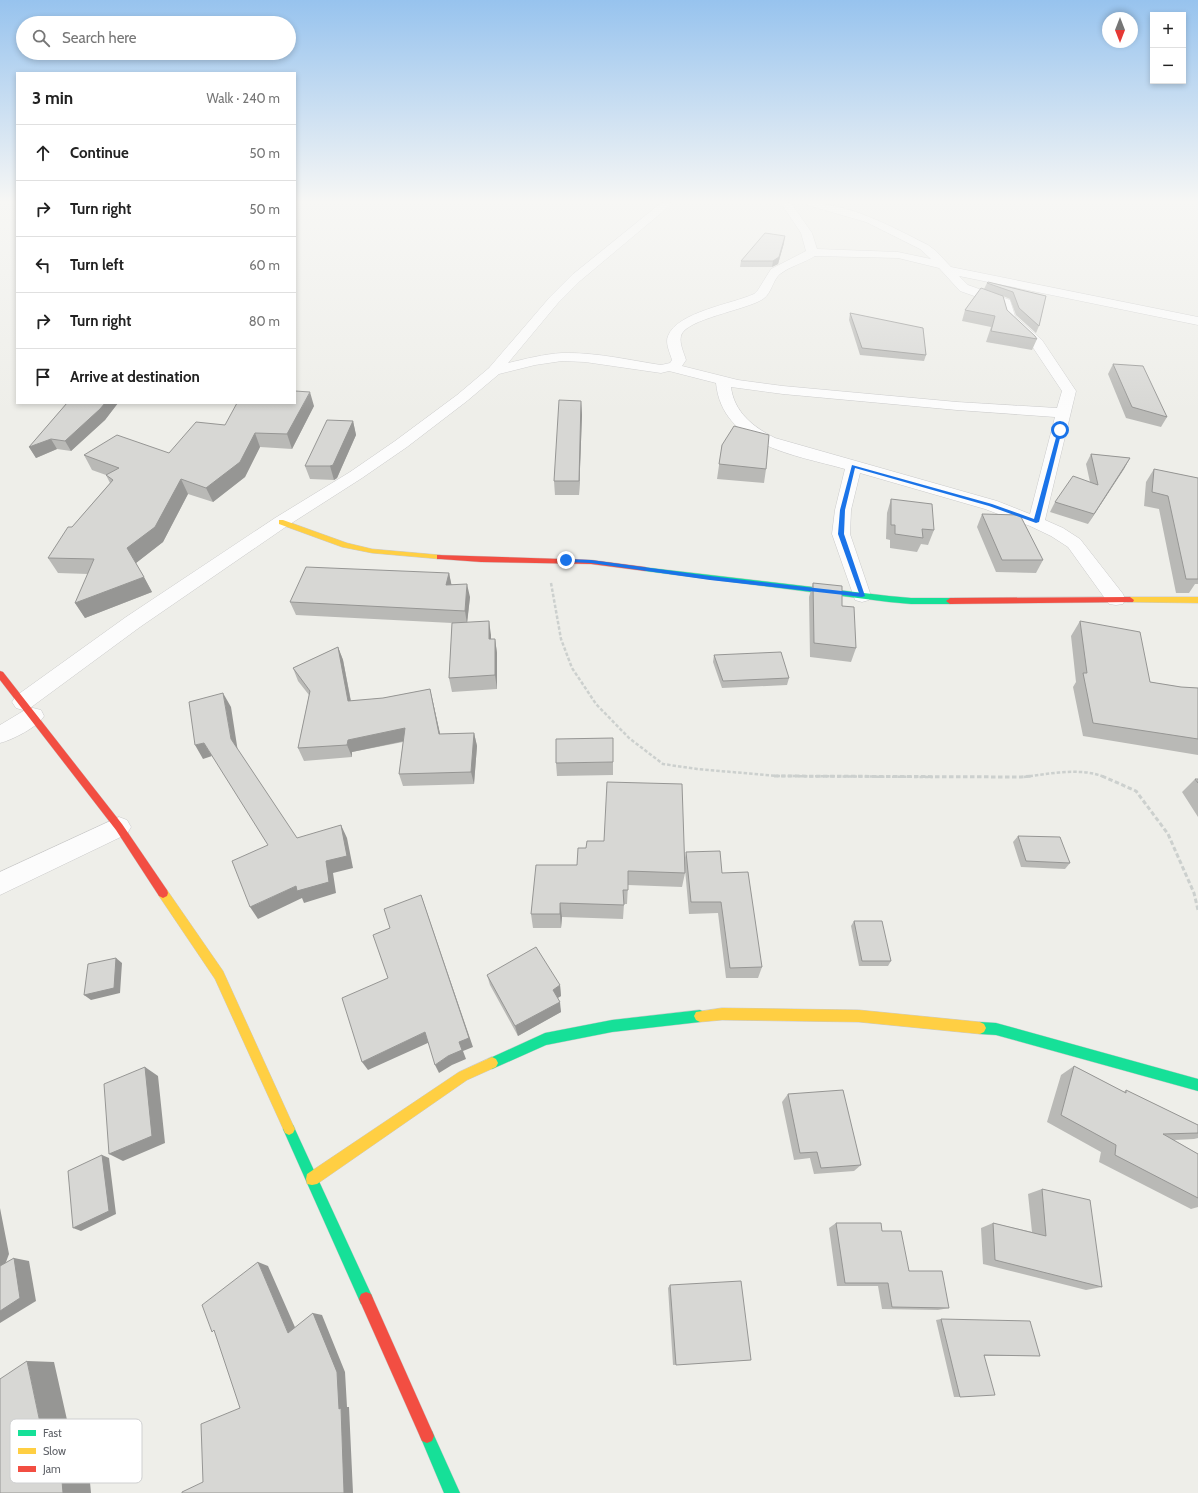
<!DOCTYPE html>
<html lang="en">
<head>
<meta charset="utf-8">
<style>
  :root { --surface:#fff; --page:#f6f6f6; --text:#222; --muted:#767676; --line:#e0e0e0 }
  body { margin:0; font-family:Cabin,sans-serif; background:var(--page); color:var(--text) }
  .controls { position:absolute; right:12px; top:12px; display:grid; overflow:hidden; border-radius:0px; box-shadow:0 2px 6px #0003 }
  .controls button { width:36px; height:36px; display:grid; place-items:center; padding:0; border:0; border-bottom:1px solid var(--line); background:var(--surface); color:var(--text); font:20px sans-serif }
  .compass { position:absolute; left:1102px; top:12px; width:36px; height:36px; border-radius:50%; background:var(--surface); box-shadow:0 2px 6px #0003; rotate:180deg }
  .stop { position:absolute; width:12px; height:12px; margin:-9px; border:3px solid #1a73e8; border-radius:50%; background:#fff }
  .stop.end { background:#1a73e8; border-color:#fff; box-shadow:0 1px 4px #0008 }
  .list { margin:0; padding:0; list-style:none }
  h2 { display:flex; justify-content:space-between; align-items:center; height:52px; margin:0; padding:0 16px; font-size:17px }
  h2 small { font-size:13px; font-weight:400; color:var(--muted) }
  .list li { display:grid; grid-template-columns:26px 1fr auto; gap:12px; align-items:center; box-sizing:border-box; height:56px; padding:0 16px; border-top:1px solid var(--line) }
  .list b { display:block; font-size:15px; white-space:nowrap }
  .list em { font-size:13px; font-style:normal; color:var(--muted) }
  .icon { flex:none; width:22px; height:22px; fill:none; stroke:currentColor; stroke-width:2; stroke-linecap:round; stroke-linejoin:round }
  .map { position:relative; flex:none; width:1198px; height:1493px; overflow:hidden }
  .search { position:absolute; background:var(--surface); box-shadow:0 2px 6px #0003; left:16px; top:16px; width:280px; height:44px; display:flex; align-items:center; gap:10px; box-sizing:border-box; padding:0 14px; border-radius:22px; color:var(--muted); font-size:15px }
  .panel { position:absolute; background:var(--surface); box-shadow:0 2px 6px #0003; left:16px; top:72px; width:280px; height:332px; border-radius:0px }
  .map>svg:first-child { display:block }
  .lines { fill:none; stroke-linecap:round; stroke-linejoin:round }
  .street-casing { stroke:#cacaca; stroke-width:1 }
  .fast-casing { stroke:#cbcbcb; stroke-width:1 }
  .slow-casing { stroke:#cbcbcb; stroke-width:1 }
  .jam-casing { stroke:#cbcbcb; stroke-width:1 }
  .path-far1 { stroke:#ccd0ce; stroke-width:2.5; stroke-dasharray:3.5 2; stroke-linecap:butt }
  .path { stroke:#ccd0ce; stroke-width:3; stroke-dasharray:4.5 2.5; stroke-linecap:butt }
  .street { fill:#fcfcfc; fill-rule:evenodd }
  .fast { fill:#16e098; fill-rule:evenodd }
  .slow { fill:#ffcf43; fill-rule:evenodd }
  .jam { fill:#f24e42; fill-rule:evenodd }
  .wall { fill:#b9b9b6 }
  .shaded-wall { fill:#969694 }
  .building { fill:#d7d7d4; stroke:#969694 }
  .route { fill:#1a73e8 }
  .key { fill:#fff; stroke:#cfd0d1; stroke-width:1 }
  .key-label { font-size:11px; fill:#5e6167 }
</style>
</head>
<body>
<div class="map">
<svg width="1198" height="1493" viewBox="0 0 1198 1493">
  <rect width="100%" height="100%" fill="#eeeee9"/>
  <g class="lines">
    <defs>
      <path id="street" d="M661 203H673L580 281 558 303 508 363C525 359 544 354 562 353 595 352 629 360 661 365L670 363 672 360C670 353 665 343 668 336 677 312 732 304 754 294L758 290 771 269 806 251 801 233 781 203H791L812 233 817 249 898 252 931 259 920 249 866 222 807 205 806 203C850 203 890 226 928 245L936 251 951 267 1198 317V325L959 276 968 285 1010 300 1015 316 1042 340 1076 391 1045 520 1063 528 1080 539 1123 594 1125 599 1123 604 1116 605 1109 604 1068 547 1051 536 1030 526 985 509 860 473 851 510 850 534 871 596 869 600 862 602 855 600 832 534 835 510 845 469C796 455 722 446 716 383L669 371 661 373 585 362 562 361 535 365 499 374 467 401 407 447 362 478 287 526 140 627 30 708 23 710 16 708 12 702 16 696 126 617 275 518 350 472 395 441 457 395 489 368 550 297 572 275ZM815 256 898 258 939 268 960 291 1000 305 1004 320 1032 346 1062 391 1057 408 957 402 783 386 738 380 682 366 686 360C684 353 679 343 681 336 685 319 747 310 763 299 772 293 772 281 780 274 790 266 804 263 815 256ZM731 387 783 394 957 410 1055 417 1030 514 997 501 775 438C753 427 734 412 731 387Z
        M33 708 41 710 44 716C38 727 12 740 0 743V725L25 710Z
        M119 817 127 820 131 827 127 834 0 895V872Z"/>
      <path id="fast" d="M642 567 889 596 911 598H950L954 601 950 604H911L889 602 645 571 641 569Z
        M700 1010 704 1012 706 1016 704 1020 700 1022 612 1032 546 1045 492 1069 488 1067 486 1063 488 1059 545 1033 612 1020Z
        M980 1022 996 1023 1198 1079V1091L996 1035 980 1034 976 1032 974 1028 976 1024Z
        M289 1123 293 1125 371 1294 373 1299 371 1304 366 1306 361 1304 283 1129 285 1125Z
        M427 1429 432 1431 460 1493H444L420 1436 422 1431Z"/>
      <path id="slow" d="M279 520H283L347 543 372 549 440 555 444 557 440 559 372 553 342 547 279 524Z
        M1130 597H1198V603L1127 602 1126 600Z
        M163 888 167 890 223 971 293 1125 295 1129 293 1133 289 1135 285 1133 215 979 159 896 158 893 159 890Z
        M722 1008 859 1010 980 1022 984 1024 986 1028 984 1032 980 1034 859 1022 722 1020 700 1022 696 1020 694 1016 696 1012Z
        M492 1057 496 1059 498 1063 496 1067 467 1080 317 1184 312 1185 307 1184 306 1179 307 1174 459 1072Z"/>
      <path id="jam" d="M437 555 591 560 645 567 649 569 645 571 591 564 481 562 440 559H437Z
        M1130 597 1134 600 1133 602 950 604 946 601 950 598Z
        M0 671 3 672 122 824 167 890 168 893 167 896 163 898 159 896 116 830 0 680Z
        M366 1292 371 1294 432 1431 434 1436 432 1441 427 1443 422 1441 359 1299 361 1294Z"/>
    </defs>
    <use href="#street" class="street-casing"/>
    <use href="#fast" class="fast-casing"/>
    <use href="#slow" class="slow-casing"/>
    <use href="#jam" class="jam-casing"/>
    <path class="path-far1" d="M551 583 561 639 572 668 596 704 629 738 663 764 697 769 778 776 933 777
      M1024 777C1048 774 1082 767 1104 777"/>
    <path class="path" d="M774 776 1021 777 1032 776
      M1102 776 1136 791 1168 834 1194 893 1198 910"/>
    <use href="#street" class="street"/>
    <use href="#fast" class="fast"/>
    <use href="#slow" class="slow"/>
    <use href="#jam" class="jam"/>
  </g>
  <path class="wall" d="M784 243 778 264 772 267H740L741 261Z
    M987 283 1046 296 1039 326 1036 333 1016 315 1010 299 1003 296 1007 310 1037 339 1032 350 986 342 991 327 962 321 965 310 984 289Z
    M850 313 926 355 924 361 860 355 849 320Z
    M1113 364 1167 417 1161 427 1126 418 1108 374Z
    M581 401 582 415 579 495H555L554 481Z
    M67 403H118L105 420 71 451 57 449 36 458 29 447Z
    M314 406 292 449 260 447 245 477 213 502 188 494 163 542 136 563 152 592 85 618 75 603 88 574 58 573 48 558 72 527 110 483 106 475 92 470 84 455 169 453 225 425Z
    M353 421 356 435 337 478 334 480 310 479 305 466Z
    M722 445 766 469 764 483 717 479Z
    M1091 454 1130 458 1088 524 1050 512 1055 502 1090 482 1086 464Z
    M1154 469 1198 478V584H1195L1189 593H1176L1159 509 1144 506 1146 482Z
    M891 499 934 530 928 545 921 544 917 552 890 548V540L886 539 887 513Z
    M982 514 1043 560 1036 573 996 572 977 527Z
    M449 573 451 584 470 597 467 622 491 635V639H495L497 653V689L452 692 449 678 452 623 296 615 290 602Z
    M813 583 842 606 856 648 851 662 810 657 809 597Z
    M1080 621 1150 682 1181 687 1198 688V755L1083 736 1073 687 1076 682 1071 636Z
    M338 647 343 660 351 701 383 698 430 689 440 734 474 733 477 746 474 784 403 786 399 774 403 742 352 752V757L304 761 298 748 309 695 298 681 293 668Z
    M714 655 789 678 787 685 722 688 713 662Z
    M613 762V775L557 776 556 763Z
    M1195 779H1198V817L1182 792Z
    M1018 836 1070 863 1065 869 1021 867 1013 842Z
    M686 852 722 873 762 967 758 978H726L718 913 689 914 685 869V873L682 887 628 885 627 904H624L623 919 562 917 561 928H533L531 914 577 865 684 863Z
    M854 921 891 961 888 966H859L851 926Z
    M487 975 560 985 561 996 558 998 561 1012 518 1036 490 985Z
    M1074 1066 1124 1092 1126 1090 1198 1125V1138L1194 1139 1174 1140 1198 1154V1207L1191 1209 1099 1162 1101 1152 1047 1122 1061 1075Z
    M788 1094 861 1165 854 1171 814 1174 810 1158 794 1160 782 1102Z
    M1042 1189 1102 1287 1086 1290 983 1264 981 1228 993 1223 1032 1232 1028 1194Z
    M836 1223 882 1231 909 1271 949 1308 938 1310 882 1309 878 1286H837L829 1228Z
    M670 1285 751 1360 673 1365 668 1288Z
    M941 1319 1040 1356H984L960 1397H954L936 1320Z"/>
  <path class="shaded-wall" d="M785 236 784 243 778 264 772 267 773 261Z
    M310 392 314 406 292 449 287 434Z
    M581 401 582 415 579 495V481Z
    M105 403H118L105 420 71 451 65 441Z
    M353 421 356 435 337 478 334 480 330 466Z
    M255 433 260 447 245 477 213 502 206 488Z
    M51 439 57 449 36 458 29 447Z
    M1130 458 1124 469 1088 524 1094 514Z
    M181 479 188 494 163 542 136 563 127 548Z
    M449 573 452 587 446 585Z
    M144 577 152 592 85 618 75 603Z
    M467 584 470 597 467 624 465 611Z
    M489 621 491 635V654L489 639Z
    M495 639 497 653V689L495 675Z
    M338 647 343 660 353 713 348 701Z
    M430 689 433 702 443 747 439 734Z
    M223 693 231 707 238 752 231 739Z
    M405 728 409 740 352 752V757L347 745 348 740Z
    M474 733 477 746 474 784 471 772Z
    M204 743 212 756 203 759 195 745Z
    M341 825 347 838 353 868 333 873 336 893 304 903 302 898 258 919 250 907 296 886 326 861Z
    M421 895 473 1047 463 1051 466 1059 452 1065 439 1073 435 1065 448 1056 459 1042Z
    M560 903 562 917 561 928 560 914Z
    M116 958 122 963 120 993 91 1000 84 995Z
    M560 985 561 996 554 1000 553 990Z
    M560 1002 561 1012 518 1036 515 1026Z
    M425 1032 430 1042 368 1070 362 1062Z
    M145 1067 158 1076 165 1143 123 1161 109 1154Z
    M102 1155 109 1158 116 1214 81 1231 73 1228Z
    M0 1208 9 1254 0 1278Z
    M14 1258 29 1261 36 1301 0 1323V1311Z
    M258 1262 268 1266 298 1334 288 1333Z
    M313 1313 322 1315 345 1372 347 1407H349L353 1493H344L339 1409Z
    M27 1361 54 1362 72 1442 86 1440 91 1493H63L46 1451Z"/>
  <path class="building" d="M765 233 785 236 779 257 773 261H741Z
    M988 282 1046 296 1039 326 1019 308 1013 292 987 283Z
    M981 288 1003 296 1007 310 1035 336 1037 339 991 331 995 316 965 310Z
    M850 313 923 328 926 355 862 348Z
    M1113 364 1143 366 1167 417 1132 407Z
    M295 391 310 392 287 434 255 433 240 462 206 488 181 479 155 527 127 548 144 577 75 603 94 559 48 558 68 527H72L113 480 106 475 119 468 84 455 117 435 169 453 196 422 225 425 237 403H295Z
    M559 400 581 401 579 481H554Z
    M67 403H105L100 409 65 441 51 439 29 447Z
    M327 420 353 421 333 465 330 466H305Z
    M734 426 769 435 766 469 719 464 722 445Z
    M1091 454 1130 458 1094 514 1055 502 1073 476 1098 485Z
    M1154 469 1198 478V579H1186L1168 496 1152 492Z
    M891 499 932 504 934 530 922 529 923 538 895 534V525H891Z
    M982 514 1020 515 1043 560H1002Z
    M306 567 449 573 446 585 467 584 465 611 290 602Z
    M813 583 842 586V606L854 607 856 648 814 643Z
    M489 621V639H495V675L449 678 452 623Z
    M1080 621 1140 632 1150 682 1181 687 1198 688V739L1093 723 1083 673H1087Z
    M338 647 348 701 383 698 430 689 439 734 474 733 471 772 399 774 405 728 348 740 347 745 298 748 310 691 293 668Z
    M781 652 789 678 723 681 714 655Z
    M223 693 231 739 297 838 341 825 347 856 326 861 329 882 297 891 296 886 250 907 232 861 268 845 204 743 195 745 189 702Z
    M613 738V762L556 763V739Z
    M1195 779H1198V783Z
    M607 782 682 784 685 873 628 871V890H623L624 905 560 903V914H531L536 865H577L578 848H586L587 841H604Z
    M1018 836 1060 837 1070 863 1026 861Z
    M720 851 722 873 748 872 762 967 730 968 721 902H691L686 852Z
    M421 895 469 1038 459 1042 462 1050 448 1056 435 1065 425 1032 362 1062 342 998 388 978 373 935 390 928 384 909Z
    M854 921H882L891 961H862Z
    M536 947 560 985 553 990 560 1002 515 1026 487 975Z
    M116 958 114 988 84 995 88 964Z
    M1074 1066 1126 1093V1090L1198 1125V1133L1163 1134 1198 1154V1198L1115 1155 1116 1145 1061 1115Z
    M145 1067 152 1136 109 1154 104 1084Z
    M843 1090 861 1165 821 1168 817 1152 800 1153 788 1094Z
    M102 1155 109 1211 73 1228 68 1171Z
    M1042 1189 1090 1200 1102 1287 995 1260 993 1223 1046 1236Z
    M836 1223H881L882 1231H901L909 1271H942L949 1308 892 1307 888 1283H845Z
    M14 1258 20 1298 0 1311V1266Z
    M258 1262 288 1333 313 1313 337 1372 339 1409 341 1408 344 1493H182V1492L203 1482 201 1424 240 1408 214 1330 212 1332 202 1305Z
    M741 1281 751 1360 676 1365 670 1285Z
    M941 1319 1030 1321 1040 1356 984 1355 995 1395 960 1397Z
    M27 1361 46 1451 59 1444 63 1493H0V1379Z"/>
  <linearGradient id="sky" x2="0" y2="1"><stop stop-color="#97c3ee"/><stop offset="0.49" stop-color="#f7f7f5"/><stop offset="1" stop-color="#f7f7f5" stop-opacity="0"/></linearGradient>
  <rect width="1198" height="412" fill="url(#sky)"/>
  <path class="route" d="M1060 429 1062 430 1039 522 1036 523 989 506 855 468 845 510 844 534 865 596 862 597 710 580 591 563 566 562 564 560 566 559 591 560 710 576 859 593 838 534 840 510 852 465 992 504 1034 519 1058 430Z"/>
  <rect x="10" y="1419" width="132" height="64" rx="6" class="key"/>
  <rect x="18" y="1430" width="18" height="6" fill="#16e098"/>
  <rect x="18" y="1448" width="18" height="6" fill="#ffcf43"/>
  <rect x="18" y="1466" width="18" height="6" fill="#f24e42"/>
  <g class="key-label">
    <text x="43" y="1437">Fast</text>
    <text x="43" y="1455">Slow</text>
    <text x="43" y="1473">Jam</text>
  </g>
</svg>
<div class="controls">
<button>+</button>
<button>−</button>
</div>
<svg class="compass" viewBox="-18 -18 36 36"><path d="M0-13l5 13h-10z" fill="#e53935"/><path d="M0 13l5-13h-10z" fill="#767676"/></svg>
<div class="stop" style="left:1060px;top:430px"></div>
<div class="stop end" style="left:566px;top:560px"></div>
<div class="search"><svg class="icon" aria-label="search" viewBox="0 0 24 24"><circle cx="10" cy="10" r="6"/><path d="M15 15l6 6"/></svg>Search here</div>
<section class="panel">
<h2>3 min<small>Walk · 240 m</small></h2>
<ul class="list">
<li><svg class="icon" aria-label="ahead" viewBox="0 0 24 24"><path d="M12 20V5M6 11l6-6 6 6"/></svg><div><b>Continue</b></div><em>50 m</em></li>
<li><svg class="icon" aria-label="right" viewBox="0 0 24 24"><path d="M7 20v-9h11M14 6l5 5-5 5"/></svg><div><b>Turn right</b></div><em>50 m</em></li>
<li><svg class="icon" aria-label="left" viewBox="0 0 24 24"><path d="M17 20v-9H6M10 6l-5 5 5 5"/></svg><div><b>Turn left</b></div><em>60 m</em></li>
<li><svg class="icon" aria-label="right" viewBox="0 0 24 24"><path d="M7 20v-9h11M14 6l5 5-5 5"/></svg><div><b>Turn right</b></div><em>80 m</em></li>
<li><svg class="icon" aria-label="arrive" viewBox="0 0 24 24"><path d="M6 21V4h12l-3 4 3 4H6"/></svg><div><b>Arrive at destination</b></div></li>
</ul>
</section>
</div>
</body>
</html>
